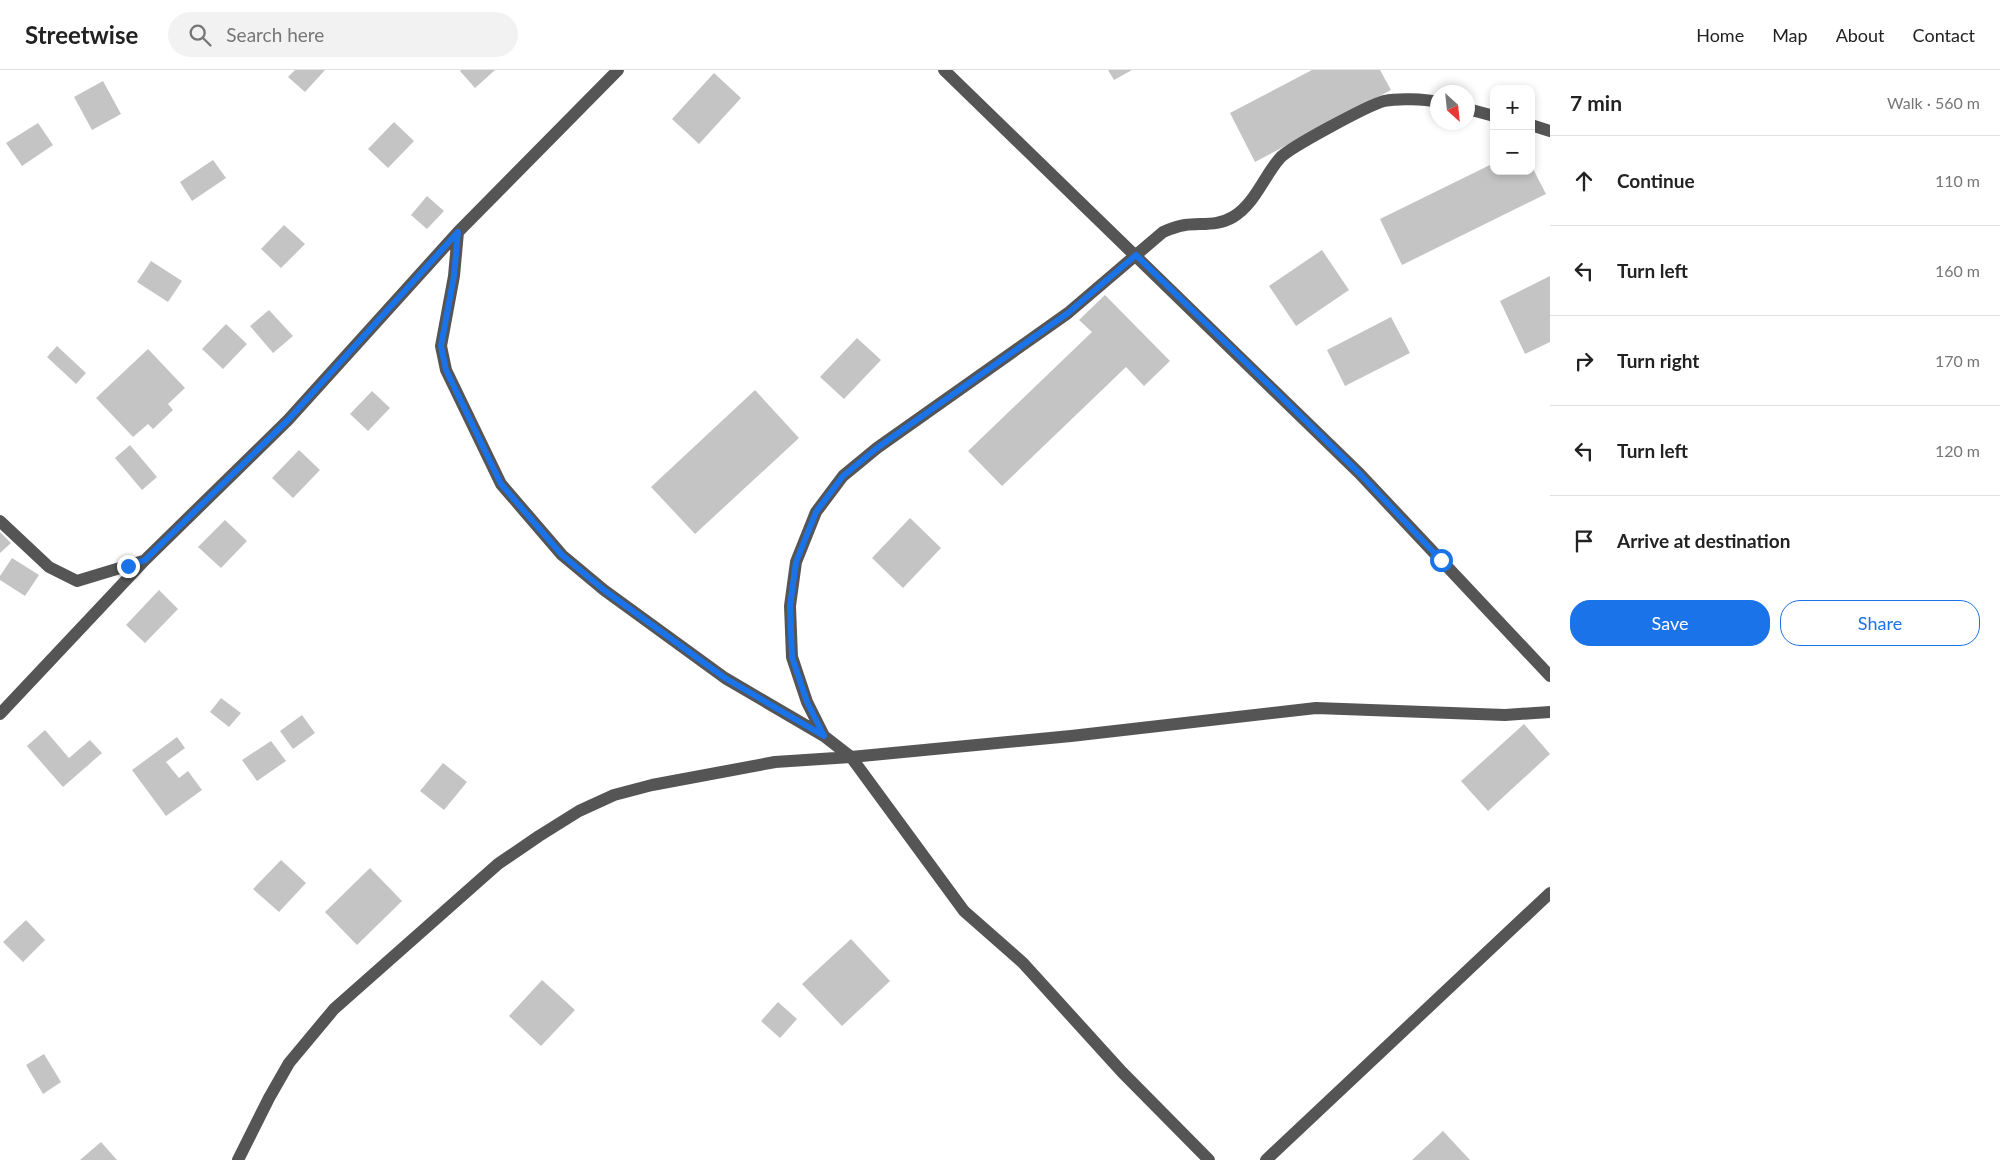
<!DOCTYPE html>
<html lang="en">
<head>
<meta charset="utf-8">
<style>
  :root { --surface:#fff; --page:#f2f2f2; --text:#222; --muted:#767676; --line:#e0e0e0; --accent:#1a73e8 }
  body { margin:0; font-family:Lato,sans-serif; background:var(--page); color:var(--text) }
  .controls { position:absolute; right:15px; top:15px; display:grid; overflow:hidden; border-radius:10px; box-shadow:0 2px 8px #0003 }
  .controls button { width:45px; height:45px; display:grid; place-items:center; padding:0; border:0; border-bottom:1px solid var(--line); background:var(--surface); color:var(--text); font:25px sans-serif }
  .compass { position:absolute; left:1430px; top:15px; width:45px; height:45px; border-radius:50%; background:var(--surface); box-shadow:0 2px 8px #0003; rotate:153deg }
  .stop { position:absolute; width:15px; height:15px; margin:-11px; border:4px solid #1a73e8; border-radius:50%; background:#fff }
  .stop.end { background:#1a73e8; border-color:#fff; box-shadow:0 1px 5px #0008 }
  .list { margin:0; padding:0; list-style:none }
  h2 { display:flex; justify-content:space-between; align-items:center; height:65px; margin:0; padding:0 20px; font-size:21px }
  h2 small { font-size:16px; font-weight:400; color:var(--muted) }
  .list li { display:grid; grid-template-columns:32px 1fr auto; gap:15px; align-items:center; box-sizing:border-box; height:90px; padding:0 20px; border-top:1px solid var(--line) }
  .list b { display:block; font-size:19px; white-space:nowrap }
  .list em { font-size:16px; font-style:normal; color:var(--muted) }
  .actions { display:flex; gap:10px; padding:15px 20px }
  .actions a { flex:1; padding:11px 0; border:1px solid var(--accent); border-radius:20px; text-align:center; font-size:18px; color:var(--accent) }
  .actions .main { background:var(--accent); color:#fff }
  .icon { flex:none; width:28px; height:28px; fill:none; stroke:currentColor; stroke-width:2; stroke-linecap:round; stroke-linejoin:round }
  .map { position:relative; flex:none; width:1550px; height:1090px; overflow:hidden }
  header { display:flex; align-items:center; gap:30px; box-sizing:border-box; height:70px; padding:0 25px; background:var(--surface); border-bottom:1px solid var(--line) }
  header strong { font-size:24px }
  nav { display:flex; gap:28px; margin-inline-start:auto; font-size:18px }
  .search { width:350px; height:45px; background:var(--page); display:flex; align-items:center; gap:12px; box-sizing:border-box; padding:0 18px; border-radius:28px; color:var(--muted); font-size:19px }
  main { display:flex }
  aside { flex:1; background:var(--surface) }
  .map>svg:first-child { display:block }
  .building { fill:#c4c4c4 }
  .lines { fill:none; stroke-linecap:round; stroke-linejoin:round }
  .minor { stroke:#555; stroke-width:12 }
  .route { stroke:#1a73e8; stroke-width:6 }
</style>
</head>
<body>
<header>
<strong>Streetwise</strong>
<div class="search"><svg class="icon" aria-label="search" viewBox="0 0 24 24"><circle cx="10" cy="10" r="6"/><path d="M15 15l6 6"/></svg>Search here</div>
<nav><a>Home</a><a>Map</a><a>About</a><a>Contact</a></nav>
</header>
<main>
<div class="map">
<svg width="1550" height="1090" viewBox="0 0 1550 1090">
  <rect width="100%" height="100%" fill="#fff"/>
  <path class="building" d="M295 0H325L305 22 288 7Z
    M461 0H495L475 18 460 1Z
    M1108 0H1132L1114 10Z
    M1312 0H1380L1391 20 1255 92 1230 43Z
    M714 3 741 28 699 74 672 49Z
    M103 11 121 44 92 60 74 27Z
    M394 52 414 71 388 98 368 79Z
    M38 53 53 75 22 96 6 73Z
    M213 90 226 108 192 131 180 112Z
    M1494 93V101H1531V95L1546 124 1402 195 1380 149Z
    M427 126 444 141 427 159 411 145Z
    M284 155 305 174 281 198 261 179Z
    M1322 180 1349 220 1296 256 1269 216Z
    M151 191 182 211 168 232 137 212Z
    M1550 206V272L1525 284 1500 231Z
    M1105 225 1170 291 1144 316 1126 297 1002 416 968 381 1092 262 1079 250Z
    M269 240 293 266 273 283 250 256Z
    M1391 247 1410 283 1345 316 1327 280Z
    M226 254 247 274 223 299 202 279Z
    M857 268 881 290 844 329 820 307Z
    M57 276 86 303 76 314 47 287Z
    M148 279 185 318 168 334 173 340 153 359 148 354 133 367 96 328Z
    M755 320 799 368 695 464 651 417Z
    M372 321 390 338 368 361 350 344Z
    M130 375 157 407 142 420 115 388Z
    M299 380 320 400 293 428 272 408Z
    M910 448 941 478 903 518 872 488Z
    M225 450 247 471 221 498 198 477Z
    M0 462 11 473 0 483Z
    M12 488 39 505 25 526 0 510V506Z
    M159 520 178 539 145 573 126 555Z
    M221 628 241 643 229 657 210 642Z
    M302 645 315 663 293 679 280 661Z
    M1524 654 1550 684 1488 741 1461 711Z
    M45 660 69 688 90 670 102 683 63 717 27 676Z
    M177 667 185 678 166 692 179 708 188 701 202 720 166 746 132 700Z
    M271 671 286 691 257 711 242 690Z
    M443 693 467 712 444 740 420 721Z
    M281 790 306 813 279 842 253 819Z
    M370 798 402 831 357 875 325 842Z
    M26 850 45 870 23 892 3 872Z
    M851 869 890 911 842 956 802 914Z
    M542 910 575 940 541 976 509 946Z
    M778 932 797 949 780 968 761 951Z
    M44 984 61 1012 43 1024 26 995Z
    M1443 1061 1470 1090H1412Z
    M101 1072 117 1090H80Z"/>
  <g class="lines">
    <path class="minor" d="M944 0 1359 403 1550 606
      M1468 39 1494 46
      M1531 55 1550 61
      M458 162 454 206 441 276 446 300 501 414 562 485 604 520 725 608 824 666 851 687 964 841 1023 893 1122 1002 1209 1090
      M0 451 49 497 77 511 143 491
      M0 644 145 490 288 350 458 162 618 0
      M824 666 807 632 792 587 790 536 796 492 816 442 843 406 877 378 1068 243 1163 162C1170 159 1178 156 1185 155 1202 153 1218 156 1233 147 1255 134 1264 106 1280 88 1290 77 1369 35 1384 31 1398 28 1424 29 1438 32
      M238 1090 269 1028 289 993 334 939 498 794 539 766 579 741 614 725 652 715 775 692 851 687 1071 666 1316 638 1505 645 1550 642
      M1266 1090 1550 823"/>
  </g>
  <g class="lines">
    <path class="route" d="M128 496 145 490 288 350 458 162 454 206 441 276 446 300 501 414 562 485 604 520 725 608 824 666 807 632 792 587 790 536 796 492 816 442 843 406 877 378 1068 243 1136 185 1359 403 1441 490"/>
  </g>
</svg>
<div class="controls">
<button>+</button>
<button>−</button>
</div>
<svg class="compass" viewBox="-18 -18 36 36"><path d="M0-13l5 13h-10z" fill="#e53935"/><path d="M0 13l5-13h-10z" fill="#767676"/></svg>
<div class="stop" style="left:1441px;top:490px"></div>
<div class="stop end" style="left:128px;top:496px"></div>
</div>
<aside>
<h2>7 min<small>Walk · 560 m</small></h2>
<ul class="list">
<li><svg class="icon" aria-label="ahead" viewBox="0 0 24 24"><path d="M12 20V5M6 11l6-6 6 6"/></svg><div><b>Continue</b></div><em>110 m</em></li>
<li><svg class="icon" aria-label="left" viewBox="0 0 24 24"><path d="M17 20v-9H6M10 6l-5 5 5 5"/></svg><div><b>Turn left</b></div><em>160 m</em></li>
<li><svg class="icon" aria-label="right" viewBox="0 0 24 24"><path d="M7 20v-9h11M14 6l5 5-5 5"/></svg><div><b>Turn right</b></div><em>170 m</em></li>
<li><svg class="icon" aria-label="left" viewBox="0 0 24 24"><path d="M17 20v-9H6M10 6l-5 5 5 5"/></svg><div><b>Turn left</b></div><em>120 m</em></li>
<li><svg class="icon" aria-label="arrive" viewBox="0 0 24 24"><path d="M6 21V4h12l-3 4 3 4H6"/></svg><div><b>Arrive at destination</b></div></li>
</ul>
<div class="actions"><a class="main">Save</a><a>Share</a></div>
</aside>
</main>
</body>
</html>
